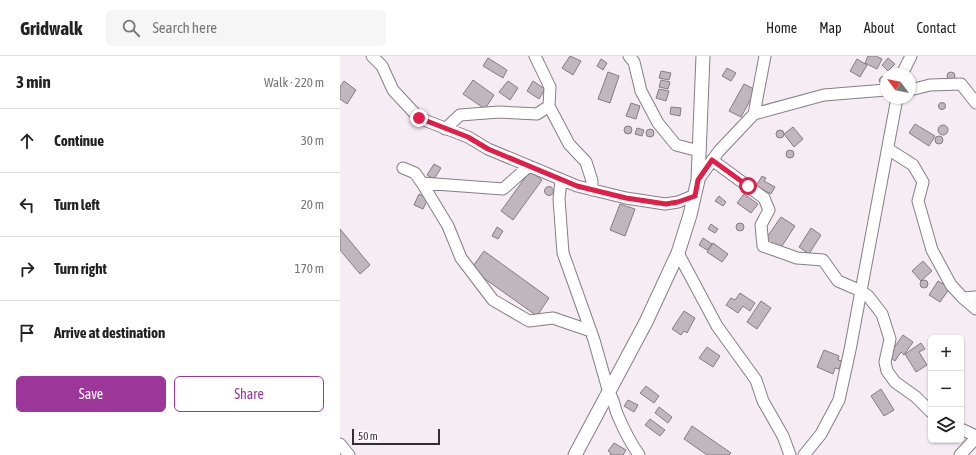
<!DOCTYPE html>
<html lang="en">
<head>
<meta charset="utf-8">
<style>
  :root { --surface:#fff; --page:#f6f6f6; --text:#222; --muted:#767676; --line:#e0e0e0; --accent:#9d3699 }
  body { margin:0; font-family:"Asap Condensed",sans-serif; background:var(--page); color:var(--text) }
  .controls { position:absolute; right:12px; bottom:12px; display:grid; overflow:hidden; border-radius:6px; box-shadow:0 1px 3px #0004 }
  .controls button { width:36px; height:36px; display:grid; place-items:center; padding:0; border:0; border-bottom:1px solid var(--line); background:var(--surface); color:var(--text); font:20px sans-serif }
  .compass { position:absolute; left:540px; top:12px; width:36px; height:36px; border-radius:50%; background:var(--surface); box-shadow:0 1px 3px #0004; rotate:302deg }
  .scale { position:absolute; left:12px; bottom:10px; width:88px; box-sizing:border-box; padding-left:4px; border:2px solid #332f32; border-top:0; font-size:11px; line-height:14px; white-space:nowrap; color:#332f32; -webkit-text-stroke:3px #fffbfe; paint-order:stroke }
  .stop { position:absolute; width:12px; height:12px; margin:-9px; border:3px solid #e11d48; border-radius:50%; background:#fff }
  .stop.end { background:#e11d48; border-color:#fff; box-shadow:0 1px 4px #0008 }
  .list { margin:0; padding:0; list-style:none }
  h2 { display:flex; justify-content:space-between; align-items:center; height:52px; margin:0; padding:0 16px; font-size:17px }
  h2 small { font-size:13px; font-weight:400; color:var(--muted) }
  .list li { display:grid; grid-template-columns:26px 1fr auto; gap:12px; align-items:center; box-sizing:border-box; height:64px; padding:0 16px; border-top:1px solid var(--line) }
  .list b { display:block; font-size:15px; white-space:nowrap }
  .list em { font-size:13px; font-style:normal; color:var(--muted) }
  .actions { display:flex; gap:8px; padding:12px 16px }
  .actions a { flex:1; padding:9px 0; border:1px solid var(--accent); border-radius:6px; text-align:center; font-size:14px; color:var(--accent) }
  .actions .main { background:var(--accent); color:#fff }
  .icon { flex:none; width:22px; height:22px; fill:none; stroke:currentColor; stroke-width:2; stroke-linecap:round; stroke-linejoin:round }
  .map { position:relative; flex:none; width:636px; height:399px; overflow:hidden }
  header { display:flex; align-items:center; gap:24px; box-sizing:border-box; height:56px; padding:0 20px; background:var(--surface); border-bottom:1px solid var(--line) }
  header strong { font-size:19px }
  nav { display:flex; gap:22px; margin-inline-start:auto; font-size:14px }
  .search { width:280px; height:36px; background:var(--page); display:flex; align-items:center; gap:10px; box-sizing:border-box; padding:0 14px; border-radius:6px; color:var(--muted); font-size:15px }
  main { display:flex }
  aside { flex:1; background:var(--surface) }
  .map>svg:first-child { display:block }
  .building { fill:#bfb6be; stroke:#857d84 }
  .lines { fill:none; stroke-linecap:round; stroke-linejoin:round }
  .minor-casing { stroke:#867e85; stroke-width:13 }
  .tertiary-casing { stroke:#867e85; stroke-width:15 }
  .minor { stroke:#fff; stroke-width:11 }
  .tertiary { stroke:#fff; stroke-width:13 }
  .route { stroke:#e11d48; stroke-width:5 }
</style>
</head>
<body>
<header>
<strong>Gridwalk</strong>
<div class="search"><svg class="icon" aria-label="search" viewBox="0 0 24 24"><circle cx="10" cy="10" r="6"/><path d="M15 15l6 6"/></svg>Search here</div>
<nav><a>Home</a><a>Map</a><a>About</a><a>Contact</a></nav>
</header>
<main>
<aside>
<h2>3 min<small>Walk · 220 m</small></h2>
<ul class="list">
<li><svg class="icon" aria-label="ahead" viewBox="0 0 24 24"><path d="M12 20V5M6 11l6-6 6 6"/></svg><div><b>Continue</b></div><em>30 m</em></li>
<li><svg class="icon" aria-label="left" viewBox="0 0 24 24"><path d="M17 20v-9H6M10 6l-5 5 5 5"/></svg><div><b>Turn left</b></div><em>20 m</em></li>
<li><svg class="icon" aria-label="right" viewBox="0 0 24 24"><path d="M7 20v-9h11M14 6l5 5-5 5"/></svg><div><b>Turn right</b></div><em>170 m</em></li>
<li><svg class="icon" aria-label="arrive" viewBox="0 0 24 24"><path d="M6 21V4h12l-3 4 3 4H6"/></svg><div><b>Arrive at destination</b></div></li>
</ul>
<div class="actions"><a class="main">Save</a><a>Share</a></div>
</aside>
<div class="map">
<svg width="636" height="399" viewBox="0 0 636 399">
  <rect width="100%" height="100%" fill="#f5ecf4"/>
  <path class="building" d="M230 0 241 5 233 19 222 12Z
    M528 0H536L542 3 537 13 525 7Z
    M148 2 167 14 163 22 143 10Z
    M548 2 555 8 548 15 542 9Z
    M261 3 267 7 263 14 257 10Z
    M517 3 527 9 520 21 510 15Z
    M387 12 396 17 391 25 382 20Z
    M321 15 331 17 329 24 319 22Z
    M268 16 279 20 270 47 258 43Z
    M607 20a4 4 0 1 1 8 0a4 4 0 1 1-8 0Z
    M546 19V30L541 29 539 24 541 21Z
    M133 24 154 39 145 53 123 38Z
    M321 24 330 26 328 33 319 31Z
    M4 25 16 34 7 48 0 43V31Z
    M168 25 178 32 170 44 159 36Z
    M193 25 205 33 199 43 187 35Z
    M404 28 416 34 401 61 389 55Z
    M319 33 329 35 326 45 316 42Z
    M598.5 50a3.5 3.5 0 1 1 7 0a3.5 3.5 0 1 1-7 0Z
    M291 47 300 50 296 63 286 60Z
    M331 51 341 52 340 60 330 58Z
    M575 68 595 80 589 90 569 77Z
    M598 74a5 5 0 1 1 10 0a5 5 0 1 1-10 0Z
    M284 74a4 4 0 1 1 8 0a4 4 0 1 1-8 0Z
    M453 71 463 83 454 91 444 78Z
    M297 72 304 74 302 80 295 78Z
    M306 77a4 4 0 1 1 8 0a4 4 0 1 1-8 0Z
    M436 78a4 4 0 1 1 8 0a4 4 0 1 1-8 0Z
    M595 84a4 4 0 1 1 8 0a4 4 0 1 1-8 0Z
    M446 98a4 4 0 1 1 8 0a4 4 0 1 1-8 0Z
    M94 108 101 112 94 123 87 119Z
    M190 115 202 124 173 164 161 155Z
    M422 120 426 122 424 125 435 131 431 138 416 130Z
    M204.5 135a4.5 4.5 0 1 1 9 0a4.5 4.5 0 1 1-9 0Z
    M79 138 88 143 83 153 74 149Z
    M404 138 418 148 411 157 397 147Z
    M379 140 386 146 383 150 375 145Z
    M280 148 295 153 285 180 270 174Z
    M441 161 455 170 440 193 425 184Z
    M396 171a4 4 0 1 1 8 0a4 4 0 1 1-8 0Z
    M371 168 378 173 375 177 368 173Z
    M157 171 163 175 158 183 152 180Z
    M471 172 481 179 469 198 459 191Z
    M0 173 30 209 20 218 0 194Z
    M363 182 372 188 367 194 359 189Z
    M373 187 388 198 382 206 367 196Z
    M144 195 209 242 197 260 131 213Z
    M583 205 592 215 581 225 572 215Z
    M580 228a4 4 0 1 1 8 0a4 4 0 1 1-8 0Z
    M598 225 610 232 600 246 589 239Z
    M400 237 415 247 410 255 403 250 398 257 386 249 391 242 395 244Z
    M421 245 431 252 417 273 407 266Z
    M344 255 355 262 347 277 344 275 341 279 332 273Z
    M563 279 573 286 564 299 561 296 555 305 548 300Z
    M581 287 585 293 579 296 587 309 576 316 565 298Z
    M367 291 380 300 373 311 359 302Z
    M484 294 499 300 498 304 502 305 499 313 495 312 493 318 477 311Z
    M306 330 319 340 314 347 300 337Z
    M541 333 554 354 544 360 531 340Z
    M288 344 298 349 294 356 284 350Z
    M319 351 332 361 328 367 315 357Z
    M310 363 325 374 320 380 305 369Z
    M352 370 391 397 389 399H367L344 383Z
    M274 387 286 394 283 399H270L271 397 268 395Z"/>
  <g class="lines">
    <defs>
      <path id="minor" d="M32 0 42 10 53 34 79 62 128 81 148 93 237 130 286 142 325 148 338 146 355 139
        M195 0 210 31 209 50 229 88 246 106 252 125V134
        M289 0 294 6 301 35 318 67 336 89 359 95
        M562 18 571 0
        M570 34 590 29 621 28 636 47
        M414 58 484 39 546 34
        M105 73 120 59 159 56 197 58 209 50
        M548 93 573 109 583 126 578 145 592 194 611 229 623 242 636 241
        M372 104 424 142 429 154 421 169 423 190 457 202 483 204 498 225 521 235 528 240 542 258 550 283 545 306 547 315 555 326 576 341 591 356
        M63 112 75 117 82 127 108 170 121 202 153 244 189 265 213 262 251 275
        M221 124 219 143 223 197 254 284 269 337C275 345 274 352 278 360 284 374 290 386 299 399
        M358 124 379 95 414 58 425 0
        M82 127 163 133 189 110
        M338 197 377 270 416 324 423 345 443 380 450 399
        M623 242 636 253
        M621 373 636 380
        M0 388 9 399
        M464 399 481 378 499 344 510 294 557 42
        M620 399 636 382"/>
      <path id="tertiary" d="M235 399 306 266 338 197 350 159 358 124 363 0"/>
    </defs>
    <use href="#minor" class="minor-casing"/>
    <use href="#tertiary" class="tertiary-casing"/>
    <use href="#minor" class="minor"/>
    <use href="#tertiary" class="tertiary"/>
  </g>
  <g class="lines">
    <path class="route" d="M79 62 128 81 148 93 237 130 286 142 326 148 338 146 355 140 358 124 372 104 408 130"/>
  </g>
</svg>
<div class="controls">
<button>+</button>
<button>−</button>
<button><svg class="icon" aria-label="layers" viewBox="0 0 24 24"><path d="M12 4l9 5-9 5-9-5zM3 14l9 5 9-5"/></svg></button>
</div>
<svg class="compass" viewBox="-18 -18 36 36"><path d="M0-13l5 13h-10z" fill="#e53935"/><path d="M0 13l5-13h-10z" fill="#767676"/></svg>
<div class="scale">50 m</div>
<div class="stop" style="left:408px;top:130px"></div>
<div class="stop end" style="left:79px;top:62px"></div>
</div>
</main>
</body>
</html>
